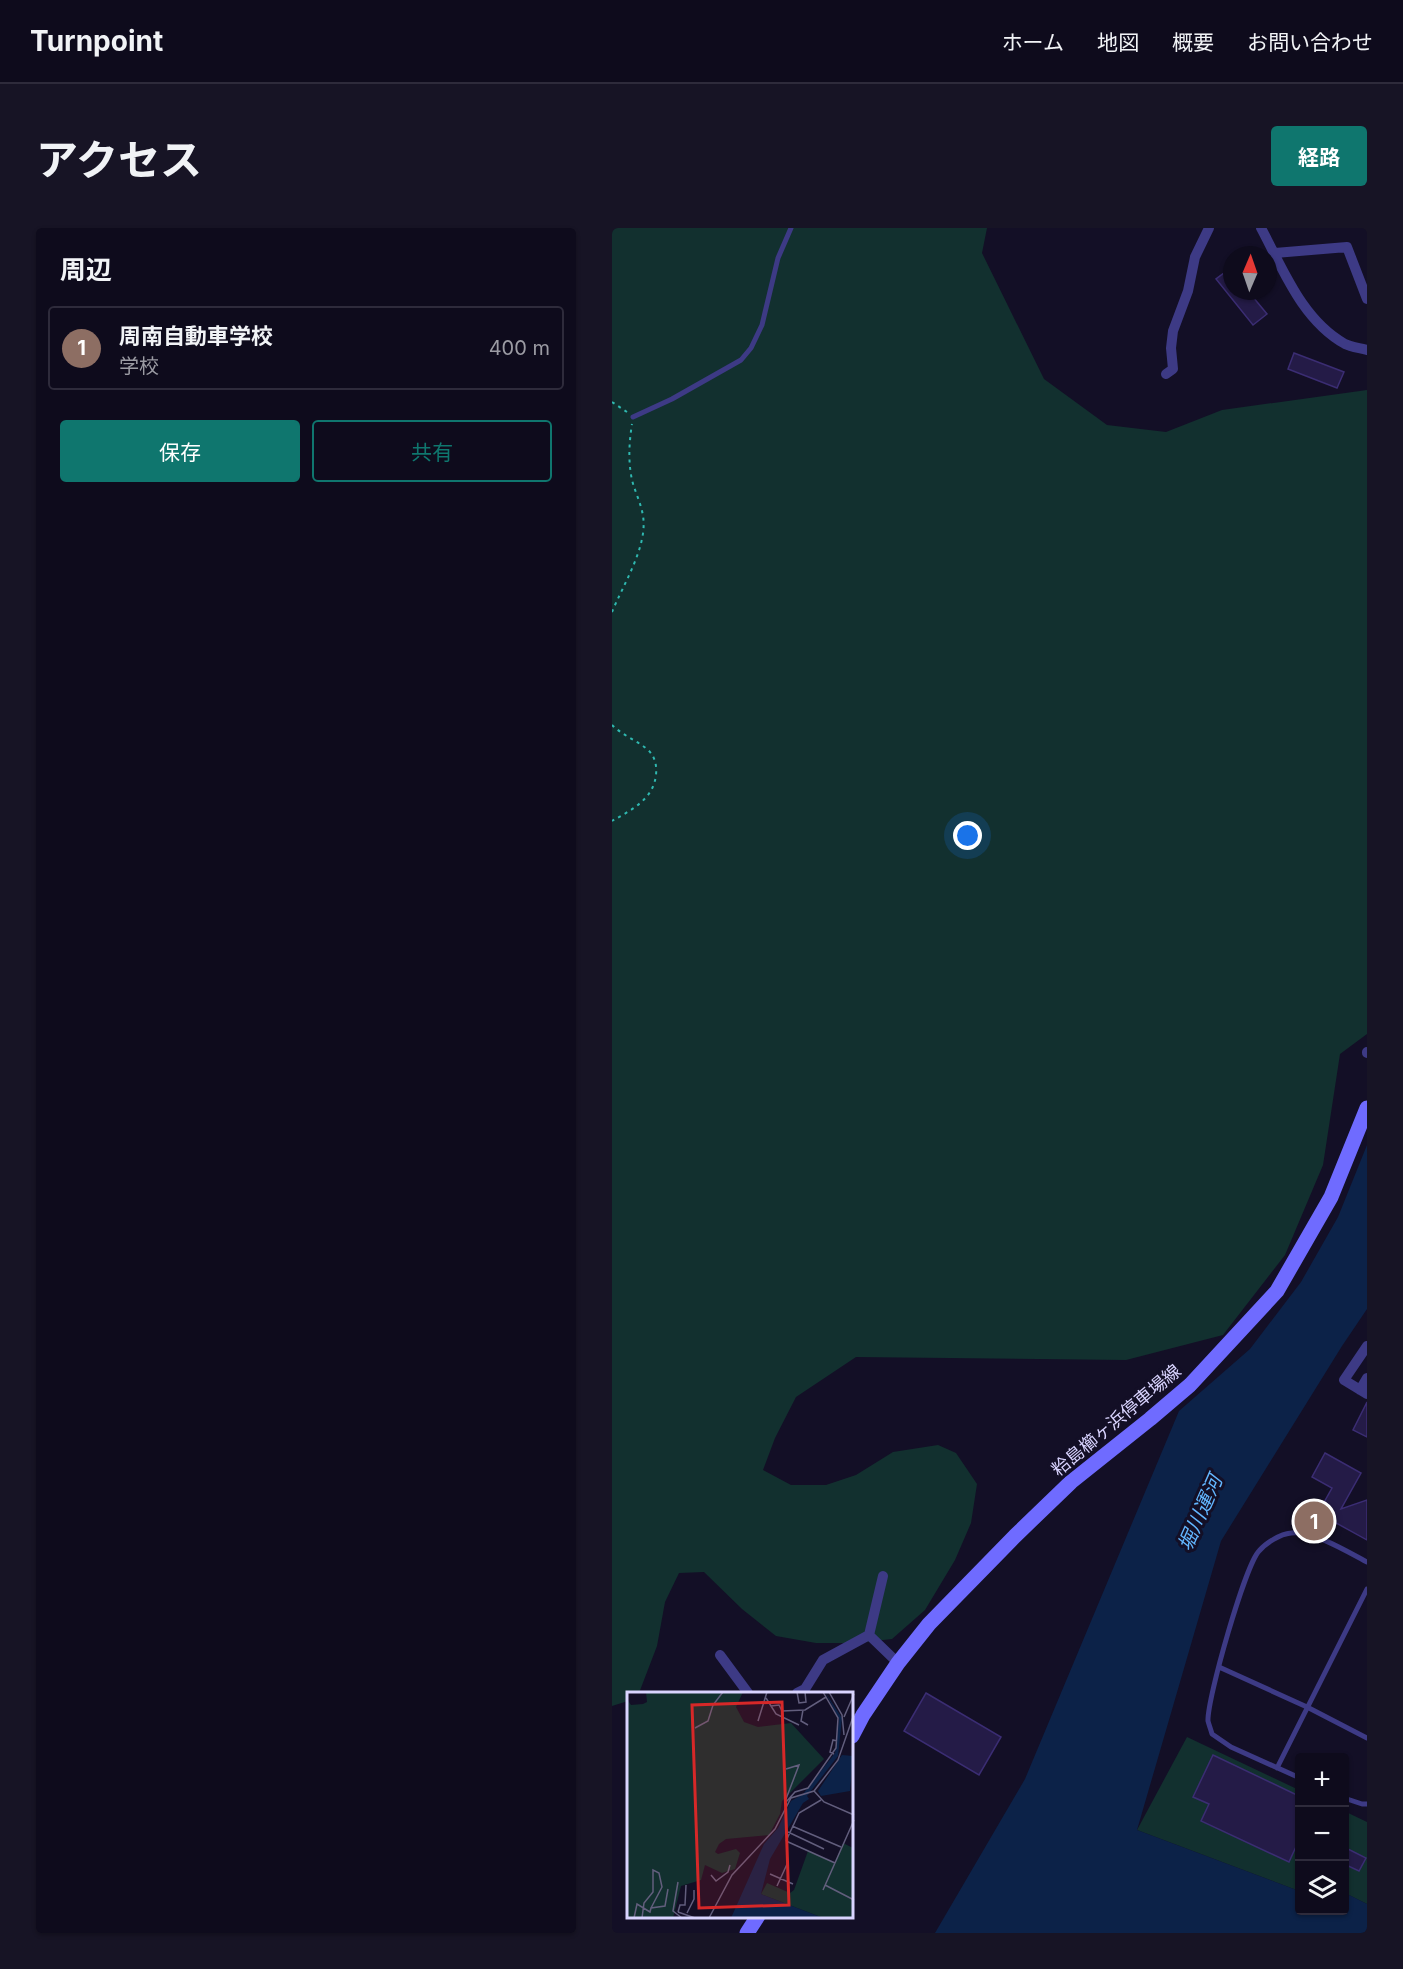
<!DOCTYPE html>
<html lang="ja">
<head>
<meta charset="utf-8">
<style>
  :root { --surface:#0e0b1c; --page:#171425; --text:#f1f3f6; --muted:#9b9ba3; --line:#2e2b3b; --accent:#0f766e }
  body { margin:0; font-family:Inter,"Noto Sans JP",sans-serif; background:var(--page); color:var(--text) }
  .controls { position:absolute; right:18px; bottom:18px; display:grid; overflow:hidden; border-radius:6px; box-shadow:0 2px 4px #0004 }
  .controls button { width:54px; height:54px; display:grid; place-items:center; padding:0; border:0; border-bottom:2px solid var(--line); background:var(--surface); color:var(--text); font:30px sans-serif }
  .compass { position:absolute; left:611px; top:18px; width:54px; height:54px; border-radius:50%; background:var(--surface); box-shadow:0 2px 4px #0004; rotate:2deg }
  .you { position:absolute; left:356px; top:608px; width:21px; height:21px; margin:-15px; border:4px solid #fff; border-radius:50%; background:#1a73e8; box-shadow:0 0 0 9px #1a73e833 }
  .badge { display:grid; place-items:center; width:39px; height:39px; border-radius:50%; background:var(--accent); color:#fff; font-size:20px; font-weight:700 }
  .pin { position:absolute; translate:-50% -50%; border:3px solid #fff; box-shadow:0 2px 6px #0006 }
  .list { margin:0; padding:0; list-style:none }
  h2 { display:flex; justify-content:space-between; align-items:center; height:78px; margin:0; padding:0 24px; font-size:26px }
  h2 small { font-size:20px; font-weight:400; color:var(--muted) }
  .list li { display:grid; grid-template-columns:39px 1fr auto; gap:18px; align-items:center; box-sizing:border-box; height:84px; margin:0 12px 12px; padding:0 12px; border:2px solid var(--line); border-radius:6px }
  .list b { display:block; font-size:22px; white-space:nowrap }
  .list p { margin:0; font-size:20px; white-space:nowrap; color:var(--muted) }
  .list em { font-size:20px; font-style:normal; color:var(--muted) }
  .actions { display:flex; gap:12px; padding:18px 24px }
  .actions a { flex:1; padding:14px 0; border:2px solid var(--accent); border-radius:6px; text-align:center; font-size:21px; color:var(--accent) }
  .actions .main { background:var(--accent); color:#fff }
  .icon { flex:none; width:33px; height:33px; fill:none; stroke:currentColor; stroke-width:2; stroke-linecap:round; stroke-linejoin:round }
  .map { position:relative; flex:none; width:755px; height:1705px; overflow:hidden; border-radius:6px }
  header { display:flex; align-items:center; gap:36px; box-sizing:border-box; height:84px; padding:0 30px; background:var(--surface); border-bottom:2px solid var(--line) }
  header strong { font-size:28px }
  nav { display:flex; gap:33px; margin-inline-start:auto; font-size:21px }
  .intro { display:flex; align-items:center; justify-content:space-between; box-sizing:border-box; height:144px; padding:0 36px }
  h1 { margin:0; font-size:42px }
  .button { padding:15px 27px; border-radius:6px; background:var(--accent); color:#fff; font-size:21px; font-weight:700 }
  main { display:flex; gap:36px; padding:0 36px }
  aside { flex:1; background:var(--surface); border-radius:6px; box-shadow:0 2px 4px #0004 }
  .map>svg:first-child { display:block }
  .green { fill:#12302f }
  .water { fill:#0c2248 }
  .building { fill:#241b47; stroke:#3b2d73; stroke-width:1.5 }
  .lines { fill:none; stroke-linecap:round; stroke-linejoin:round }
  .path { stroke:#2fb8b0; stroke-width:2; stroke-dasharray:3 4.5; stroke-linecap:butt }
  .service { stroke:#3d3a85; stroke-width:5 }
  .minor { stroke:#3d3a85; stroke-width:10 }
  .secondary { stroke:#6f6bff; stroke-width:15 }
  .labels { text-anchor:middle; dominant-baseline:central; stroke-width:6; stroke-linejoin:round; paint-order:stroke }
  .street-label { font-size:18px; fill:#d9d4ff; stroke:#130f26 }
  .water-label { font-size:20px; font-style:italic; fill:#62b6ff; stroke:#130f26 }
  .inset-road { fill:none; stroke:#625e7d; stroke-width:1.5 }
  .view { fill:#d62828; fill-opacity:0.15; stroke:#d62828; stroke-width:3 }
  .inset-edge { fill:none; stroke:#d9d4ff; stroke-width:3 }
</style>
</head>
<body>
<header>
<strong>Turnpoint</strong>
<nav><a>ホーム</a><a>地図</a><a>概要</a><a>お問い合わせ</a></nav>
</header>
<div class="intro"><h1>アクセス</h1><a class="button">経路</a></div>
<main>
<aside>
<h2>周辺<small></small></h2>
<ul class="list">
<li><span class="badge" style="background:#8d6e63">1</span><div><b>周南自動車学校</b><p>学校</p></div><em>400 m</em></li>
</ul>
<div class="actions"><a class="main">保存</a><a>共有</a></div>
</aside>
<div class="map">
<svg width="755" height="1705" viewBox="0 0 755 1705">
  <rect width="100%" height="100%" fill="#130f26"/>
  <path class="green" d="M0 0H375L370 25 432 151 495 197 554 204 610 182 755 162V806L728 826 711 937 673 1027 611 1107 514 1132 244 1129 184 1169 163 1210 151 1242 179 1257H214L244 1247 281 1224 326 1217 344 1225 365 1256 359 1295 343 1332 313 1382 280 1411 244 1415H204L164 1408 130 1381 92 1344 67 1345 53 1374 45 1418 27 1465H16V1473L0 1478Z
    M575 1509 687 1562V1663L525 1602Z
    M732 1583 755 1594V1676L733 1665Z"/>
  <path class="water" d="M755 917V1081L730 1118 609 1313 525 1602 687 1663 688 1682H732L733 1665 755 1676V1705H323L413 1551 567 1183 638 1121 689 1054 726 989Z"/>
  <path class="building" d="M620 39V63H636L655 86 641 97 604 51Z
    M682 125 732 144 725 160 676 141Z
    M755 1174V1209L741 1202Z
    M713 1225 749 1245 729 1281 755 1272V1312L706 1285 720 1260 700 1249Z
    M314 1465 389 1509 367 1547 292 1503Z
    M601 1527 687 1568V1612L677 1634 589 1593 597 1576 581 1569Z
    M732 1619 754 1630 747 1643 732 1636Z"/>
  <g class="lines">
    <path class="path" d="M0 174 15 184
      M0 384C11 357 36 318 31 288 29 275 23 264 20 252 16 233 17 215 20 196
      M0 497C10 507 24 512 35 521 43 528 45 537 44 547 41 572 19 582 0 593"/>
    <path class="service" d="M21 189 60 171 129 132 139 120 150 97 166 30 179 0
      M607 1439 695 1479 755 1510
      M665 1540 755 1361
      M688 1550 619 1519 600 1506C599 1502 597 1497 596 1493 595 1471 633 1338 647 1323 654 1315 668 1306 679 1305 700 1302 736 1324 755 1334
      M732 1570 750 1576H755"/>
    <path class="minor" d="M649 0C671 41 690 92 733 116 739 119 748 120 755 122
      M663 25 735 19 755 71
      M554 146 561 141 559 120 561 103 576 63 583 29 597 0
      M755 824V825
      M755 1118 732 1152 755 1166
      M748 1162 755 1150
      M257 1407 286 1435
      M108 1427 136 1465
      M185 1465 193 1461 211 1432 257 1407 271 1348"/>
    <path class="secondary" d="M240 1508 251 1487 286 1435 317 1396 403 1308 459 1254 538 1191 578 1157 665 1063 719 969 755 880
      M135 1705 146 1688"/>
  </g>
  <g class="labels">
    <g class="street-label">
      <text transform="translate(504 1192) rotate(-40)">粭島櫛ヶ浜停車場線</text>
    </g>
    <g class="water-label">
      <text transform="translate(588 1285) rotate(-66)">堀川運河</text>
    </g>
  </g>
  <g transform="translate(15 1464)">
    <rect width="226" height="226" fill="#130f26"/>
    <path d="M19 0H116L109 15 117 30 131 35 164 31 197 67 155 109 153 122 142 143 99 147 92 152 88 160 91 162 109 157 113 161 108 177 95 181 78 173 74 188 54 194 46 226H0V7L4 13 16 12 20 10ZM216 151 226 156V226H196L134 202 140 191 163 201 167 198 181 159 208 171Z" fill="#12302f"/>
    <path d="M198 0 215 26 211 64 180 104 182 107 176 111 143 167 134 202 196 226H104L137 152 151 136 164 109 176 102 208 61 212 27ZM215 63 226 64 223 99 194 104 191 99Z" fill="#0c2248"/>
    <path class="inset-road" d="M170 0 172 11 179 10 178 0M202 0 215 23 217 43M139 6 149 22 172 33M144 14 152 13 155 19 178 18 199 5M176 18 174 29 181 33M217 25 227 2M131 29 140 0M68 36 81 29 86 13 96 0M207 62 203 60 206 48 210 49M187 99 197 110 227 123M159 107 172 73 159 77M159 110 168 100 181 96 209 56 211 26 196 0M165 134 214 155M161 140 197 157M159 149 172 121 194 108M159 149 208 171M143 182 166 192M84 183 89 189 101 180 103 173M51 190 46 219 55 226M198 193 227 208M150 194 161 170M196 198 227 128M51 220 53 213H58L59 193M51 220 68 226M60 221 67 207V198M7 226 10 212 23 220 24 216 38 214 41 197M15 226 17 211 26 200V178L32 181 35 195 24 216M82 226 105 183 148 137 164 106 187 99 211 68 227 22"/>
    <path class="view" d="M155 10 162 213 72 216 65 13Z"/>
    <rect width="226" height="226" class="inset-edge"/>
  </g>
</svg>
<div class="controls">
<button>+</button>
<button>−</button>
<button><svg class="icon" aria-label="layers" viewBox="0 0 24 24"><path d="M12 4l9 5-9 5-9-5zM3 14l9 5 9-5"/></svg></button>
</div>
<svg class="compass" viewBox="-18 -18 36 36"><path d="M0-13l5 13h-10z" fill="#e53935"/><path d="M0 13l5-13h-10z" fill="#9b9ba3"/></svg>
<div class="you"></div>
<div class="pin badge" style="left:702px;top:1293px;background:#8d6e63">1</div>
</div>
</main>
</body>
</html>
